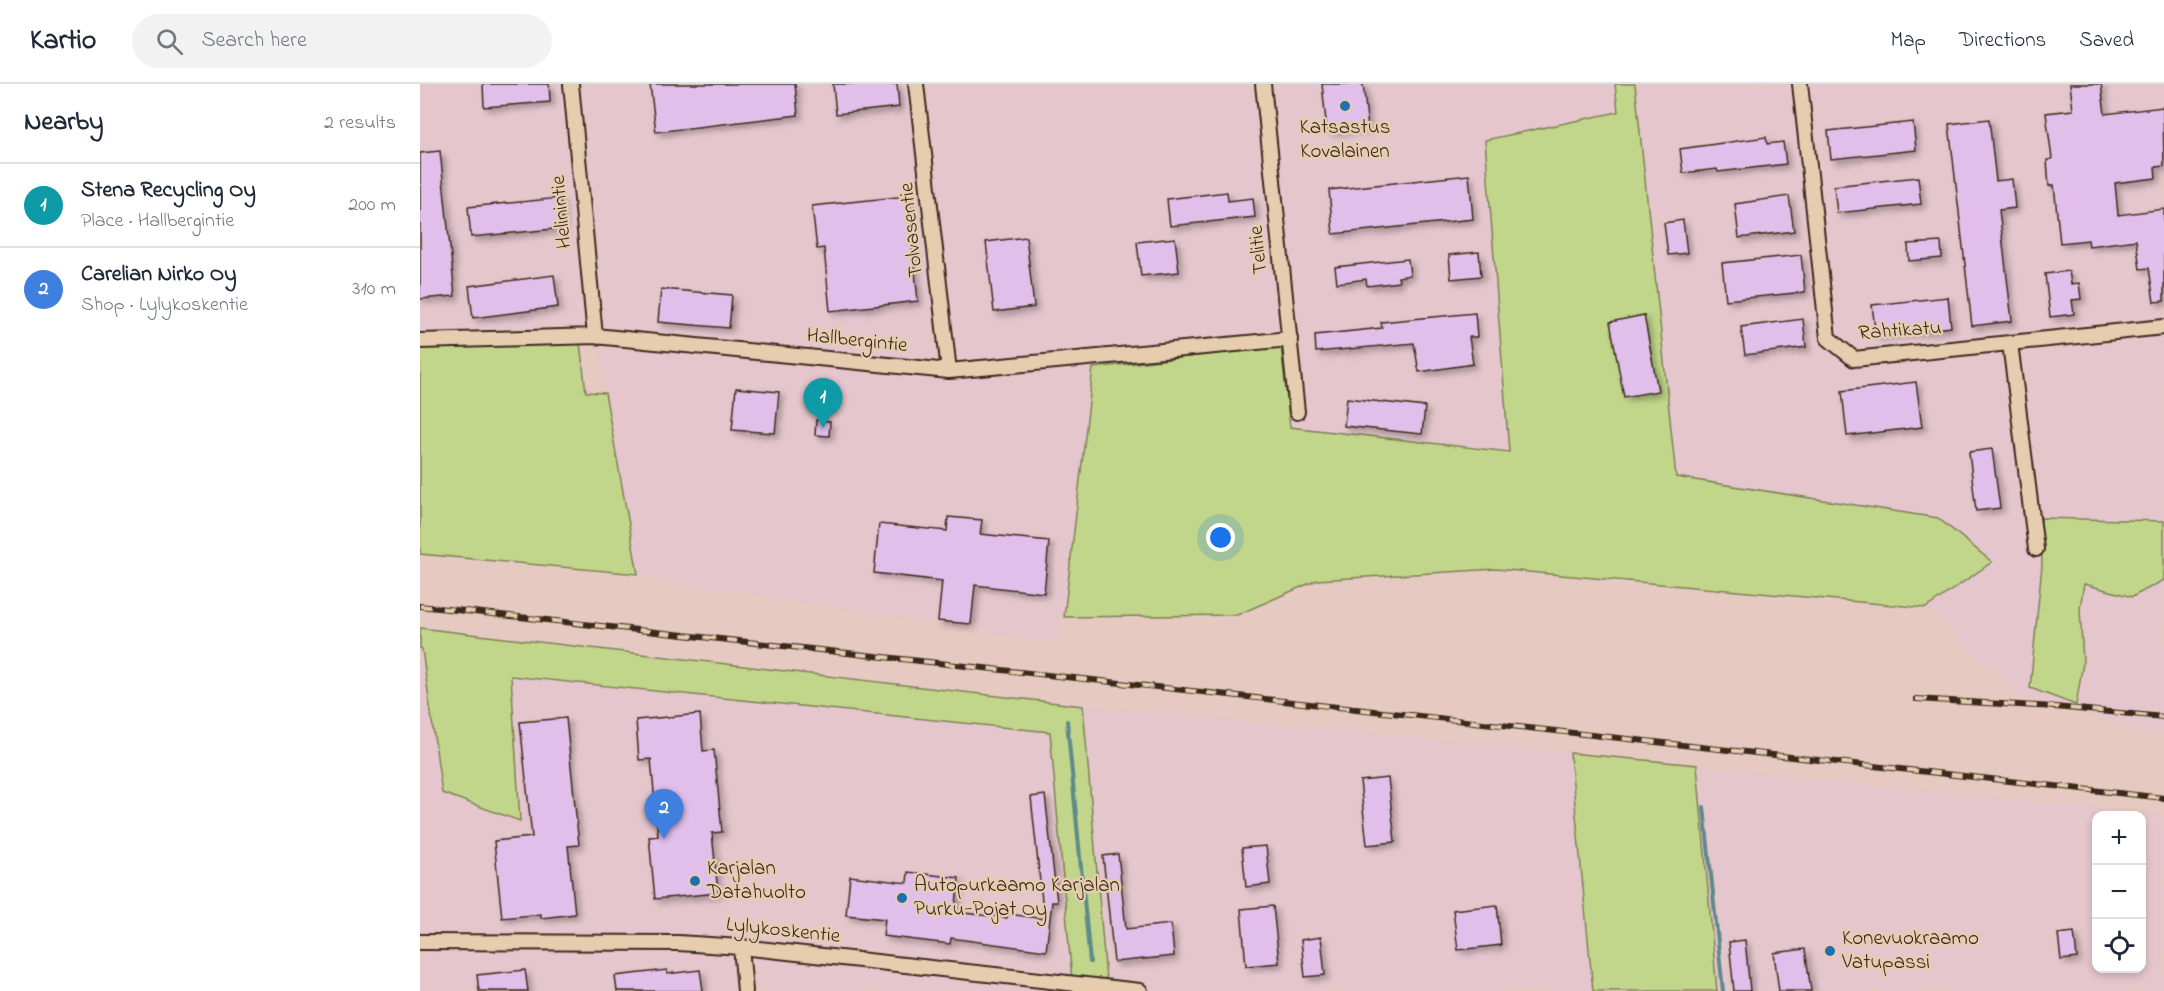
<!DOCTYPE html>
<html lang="en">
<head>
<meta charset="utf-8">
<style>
  :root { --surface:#fff; --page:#f2f2f3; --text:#1f2937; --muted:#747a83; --line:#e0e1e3; --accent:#0b8043 }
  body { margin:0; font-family:"Indie Flower",sans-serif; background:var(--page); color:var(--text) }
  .controls { position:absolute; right:18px; bottom:18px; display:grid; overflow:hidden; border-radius:12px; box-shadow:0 3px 9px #0003 }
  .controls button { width:54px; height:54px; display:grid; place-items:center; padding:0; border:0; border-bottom:2px solid var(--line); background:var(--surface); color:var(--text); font:30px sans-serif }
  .you { position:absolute; left:801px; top:454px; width:21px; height:21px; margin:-15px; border:4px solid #fff; border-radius:50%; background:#1a73e8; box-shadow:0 0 0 9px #1a73e833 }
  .badge { display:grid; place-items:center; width:39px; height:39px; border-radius:50%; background:var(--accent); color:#fff; font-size:20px; font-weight:700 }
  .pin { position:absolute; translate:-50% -50px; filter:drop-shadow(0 2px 3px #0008) }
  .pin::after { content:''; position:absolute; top:32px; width:21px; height:18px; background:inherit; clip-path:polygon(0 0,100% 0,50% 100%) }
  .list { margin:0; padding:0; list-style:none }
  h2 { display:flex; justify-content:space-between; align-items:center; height:78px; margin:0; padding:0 24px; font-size:26px }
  h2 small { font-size:20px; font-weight:400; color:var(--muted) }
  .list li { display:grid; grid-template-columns:39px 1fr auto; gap:18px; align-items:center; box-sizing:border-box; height:84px; padding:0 24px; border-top:2px solid var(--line) }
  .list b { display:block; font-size:22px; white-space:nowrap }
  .list p { margin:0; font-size:20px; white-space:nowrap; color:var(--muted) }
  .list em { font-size:20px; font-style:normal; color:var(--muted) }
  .icon { flex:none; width:33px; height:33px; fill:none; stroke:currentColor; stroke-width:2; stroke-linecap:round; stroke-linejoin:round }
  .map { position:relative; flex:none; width:1744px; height:907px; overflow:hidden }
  header { display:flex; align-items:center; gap:36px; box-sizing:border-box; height:84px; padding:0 30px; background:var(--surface); border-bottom:2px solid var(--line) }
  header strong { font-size:28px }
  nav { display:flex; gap:33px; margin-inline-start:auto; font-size:21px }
  .search { width:420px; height:54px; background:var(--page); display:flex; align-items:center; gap:15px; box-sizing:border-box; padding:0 21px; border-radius:33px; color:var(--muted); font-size:22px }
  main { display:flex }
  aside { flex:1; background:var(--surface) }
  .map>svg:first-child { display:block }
  .built { fill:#e5c6cd; fill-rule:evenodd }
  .green { fill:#c1d68b; stroke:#7e8054; stroke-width:1.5 }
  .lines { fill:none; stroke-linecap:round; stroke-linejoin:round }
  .stream { stroke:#60898a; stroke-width:4 }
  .building { fill:#e2bfea; stroke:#3b2a1e; stroke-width:1.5; filter:url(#shadow) }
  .minor-casing { stroke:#3b2a1e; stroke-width:18 }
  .minor { stroke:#e7cdaf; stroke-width:14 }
  .rail-casing { stroke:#3b2a1e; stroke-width:6 }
  .rail { stroke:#e7cdaf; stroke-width:4; stroke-dasharray:11; stroke-linecap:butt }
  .poi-dot { fill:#1f6fb2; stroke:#e7cdaf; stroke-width:2 }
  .labels { text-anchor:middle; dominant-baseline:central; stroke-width:4.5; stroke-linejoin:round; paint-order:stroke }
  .poi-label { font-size:21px; fill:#3b2a1e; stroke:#e7cdaf; text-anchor:start }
  .street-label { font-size:21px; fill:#3b2a1e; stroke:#e7cdaf }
</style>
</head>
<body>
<header>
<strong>Kartio</strong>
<div class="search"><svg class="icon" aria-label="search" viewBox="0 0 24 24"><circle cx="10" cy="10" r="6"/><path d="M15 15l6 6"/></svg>Search here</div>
<nav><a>Map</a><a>Directions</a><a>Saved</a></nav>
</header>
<main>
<aside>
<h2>Nearby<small>2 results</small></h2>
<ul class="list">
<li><span class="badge" style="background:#0f9aa8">1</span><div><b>Stena Recycling Oy</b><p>Place · Hallbergintie</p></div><em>200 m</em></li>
<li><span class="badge" style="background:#3f7fe0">2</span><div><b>Carelian Nirko Oy</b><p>Shop · Lylykoskentie</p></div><em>310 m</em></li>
</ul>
</aside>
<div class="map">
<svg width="1744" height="907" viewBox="0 0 1744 907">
  <defs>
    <filter id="shadow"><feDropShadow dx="4" dy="4" stdDeviation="3" flood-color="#0004"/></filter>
  </defs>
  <rect width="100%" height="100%" fill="#e6c9c1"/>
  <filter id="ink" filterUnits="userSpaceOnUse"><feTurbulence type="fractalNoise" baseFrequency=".0167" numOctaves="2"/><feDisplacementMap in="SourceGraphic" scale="12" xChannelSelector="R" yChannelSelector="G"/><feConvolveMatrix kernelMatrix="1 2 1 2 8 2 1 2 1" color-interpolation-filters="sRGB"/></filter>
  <g filter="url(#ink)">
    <path class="built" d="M0 0H1195L1198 28 1065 56 1089 368 870 343 861 262 673 284 639 559 217 491 178 258 0 261Z
      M1215 0H1744V651L1604 614 1506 524 1571 478 1518 434 1256 393Z
      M0 564H2L100 737 90 592 630 648 653 907H0Z
      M663 622 1150 669 1173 907H687Z
      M1277 682 1744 732V907H1297ZM1676 732H1722V884H1676Z"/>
    <path class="green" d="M1195 0H1215L1256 393 1518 434 1572 478 1506 524 1076 485 897 496 817 531 644 533 673 284 861 262 870 343 1089 368 1065 56 1198 28Z
      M160 259 166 308 185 309 218 490 0 470V261Z
      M1621 434 1744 437V496L1712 513 1664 500 1660 524 1663 579 1656 621 1610 604 1622 481Z
      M0 544 663 622 687 907H653L630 648 91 592 100 737 22 709 2 565 0 564Z
      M1150 669 1277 681 1297 907H1173Z"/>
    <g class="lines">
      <path class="stream" d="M647 637 670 878
        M1284 723 1303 907"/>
    </g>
    <path class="building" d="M63 0H129L130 18 64 23Z
      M230 0H375L378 31 236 48Z
      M413 0H477L479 23 416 30Z
      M902 0H943L948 44 907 47Z
      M1650 0H1681L1685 30 1743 23 1744 82 1735 83 1736 94 1695 99 1698 131 1744 125V217L1734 218 1729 184 1720 185 1716 156 1669 162 1668 156 1640 159 1634 101 1629 102 1627 76 1632 75 1626 29 1653 26Z
      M1569 35 1576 97 1592 95 1595 124 1579 126 1592 237 1552 242 1529 40Z
      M1493 38 1496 66 1411 75 1408 47Z
      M1346 53 1347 60 1363 58 1366 80 1298 88 1297 85 1263 89 1260 65Z
      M20 67 35 212 0 215V69Z
      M1049 91 1053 135 913 150 909 106Z
      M1498 93 1501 120 1417 129 1414 102Z
      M807 108 808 117 833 114 835 133 750 142 747 115Z
      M487 112 498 217 410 227 404 164 397 165 392 122Z
      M1369 112 1374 147 1319 154 1315 120Z
      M140 114 143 144 51 153 48 123Z
      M1263 136 1267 169 1248 171 1244 139Z
      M606 153 614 223 574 228 566 158Z
      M755 154 759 188 721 192 717 158Z
      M1521 158 1522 174 1489 177 1488 160Z
      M1059 168 1061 192 1031 195 1029 171Z
      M1381 171 1385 208 1306 216 1302 179Z
      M988 175 990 191 978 193 979 198 947 202 946 195 917 199 915 183Z
      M1649 187 1651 200 1659 199 1661 215 1652 216 1654 230 1630 233 1625 190Z
      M134 191 138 223 53 234 49 202Z
      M241 205 312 211 309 244 238 238Z
      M1528 213 1531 243 1456 252 1452 221Z
      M1055 229 1057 253H1049L1053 280 999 288 994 259 896 268 895 251 962 244 961 238Z
      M1224 231 1238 307 1204 313 1190 238Z
      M1383 235 1386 263 1325 271 1321 243Z
      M1496 298 1502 343 1427 352 1422 307Z
      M316 304 359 308 355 349 312 346Z
      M927 314 1005 323 1002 350 924 342Z
      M396 336 410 338 409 352 395 351Z
      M1572 365 1580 424 1556 427 1549 368Z
      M528 433 562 436 560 450 629 457 624 509 555 501 551 540 518 537 522 497 454 489 459 440 527 447Z
      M280 630 283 667 294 666 302 748 292 749 298 809 235 815 229 753 238 752 231 675 219 676 216 636Z
      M146 634 159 761 148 762 155 830 121 834V830L82 834 74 757 112 753 100 638Z
      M968 694 975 758 947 761 940 697Z
      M625 711 637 818H632L626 867 531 854 530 860 463 852 465 835 426 831 430 792 487 799 488 788 539 794 535 828 587 834 588 830 624 835 611 713Z
      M846 762 850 800 826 803 822 764Z
      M698 770 706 845 751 840 754 872 694 878 683 772Z
      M1077 821 1081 861 1038 866 1033 826Z
      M853 822 859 879 826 882 821 825Z
      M1654 848 1657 874 1641 876 1638 850Z
      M901 853 905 891 885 893 881 856Z
      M1325 856 1330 907H1314L1309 858Z
      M1385 865 1391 907H1359L1354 869Z
      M105 886 108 907H59L57 891Z
      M247 886V890L280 886 283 907H197L195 892Z"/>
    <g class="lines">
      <defs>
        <path id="minor" d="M151 0 175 252
          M496 0 529 287
          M843 0 877 328
          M1380 0 1408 254 1434 275 1744 243
          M0 257 175 252 529 287 870 255
          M1590 259 1616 465
          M0 858 258 859 321 863 720 907
          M321 863 325 907"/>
      </defs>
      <use href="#minor" class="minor-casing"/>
      <use href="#minor" class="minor"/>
      <defs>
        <path id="rail" d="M0 522 1744 714
          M1496 615 1635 623 1744 633"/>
      </defs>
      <use href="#rail" class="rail-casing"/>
      <use href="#rail" class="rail"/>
    </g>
  </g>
  <g class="poi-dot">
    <circle cx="925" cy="22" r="6"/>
    <circle cx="275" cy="797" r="6"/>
    <circle cx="482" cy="814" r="6"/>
    <circle cx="1410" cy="867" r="6"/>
  </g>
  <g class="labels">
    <g class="poi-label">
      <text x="925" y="44" text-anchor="middle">Katsastus<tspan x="925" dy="24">Kovalainen</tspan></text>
      <text x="287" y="785">Karjalan<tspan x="287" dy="24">Datahuolto</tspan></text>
      <text x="494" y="802">Autopurkaamo Karjalan<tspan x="494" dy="24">Purku-Pojat Oy</tspan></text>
      <text x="1422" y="855">Konevuokraamo<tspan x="1422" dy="24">Vatupassi</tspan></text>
    </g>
    <g class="street-label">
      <text transform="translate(142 128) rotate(-95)">Helinintie</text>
      <text transform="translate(492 146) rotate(-96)">Tolvasentie</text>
      <text transform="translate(839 166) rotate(-96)">Telitie</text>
      <text transform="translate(1480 247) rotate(-4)">Rahtikatu</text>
      <text transform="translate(437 257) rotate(6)">Hallbergintie</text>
      <text transform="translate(363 847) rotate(6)">Lylykoskentie</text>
    </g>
  </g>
</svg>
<div class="controls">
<button>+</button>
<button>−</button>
<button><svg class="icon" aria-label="locate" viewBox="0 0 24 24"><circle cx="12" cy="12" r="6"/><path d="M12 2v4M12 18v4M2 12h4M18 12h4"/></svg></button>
</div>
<div class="you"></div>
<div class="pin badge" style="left:403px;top:344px;background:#0f9aa8">1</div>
<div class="pin badge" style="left:244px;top:755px;background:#3f7fe0">2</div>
</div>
</main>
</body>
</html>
